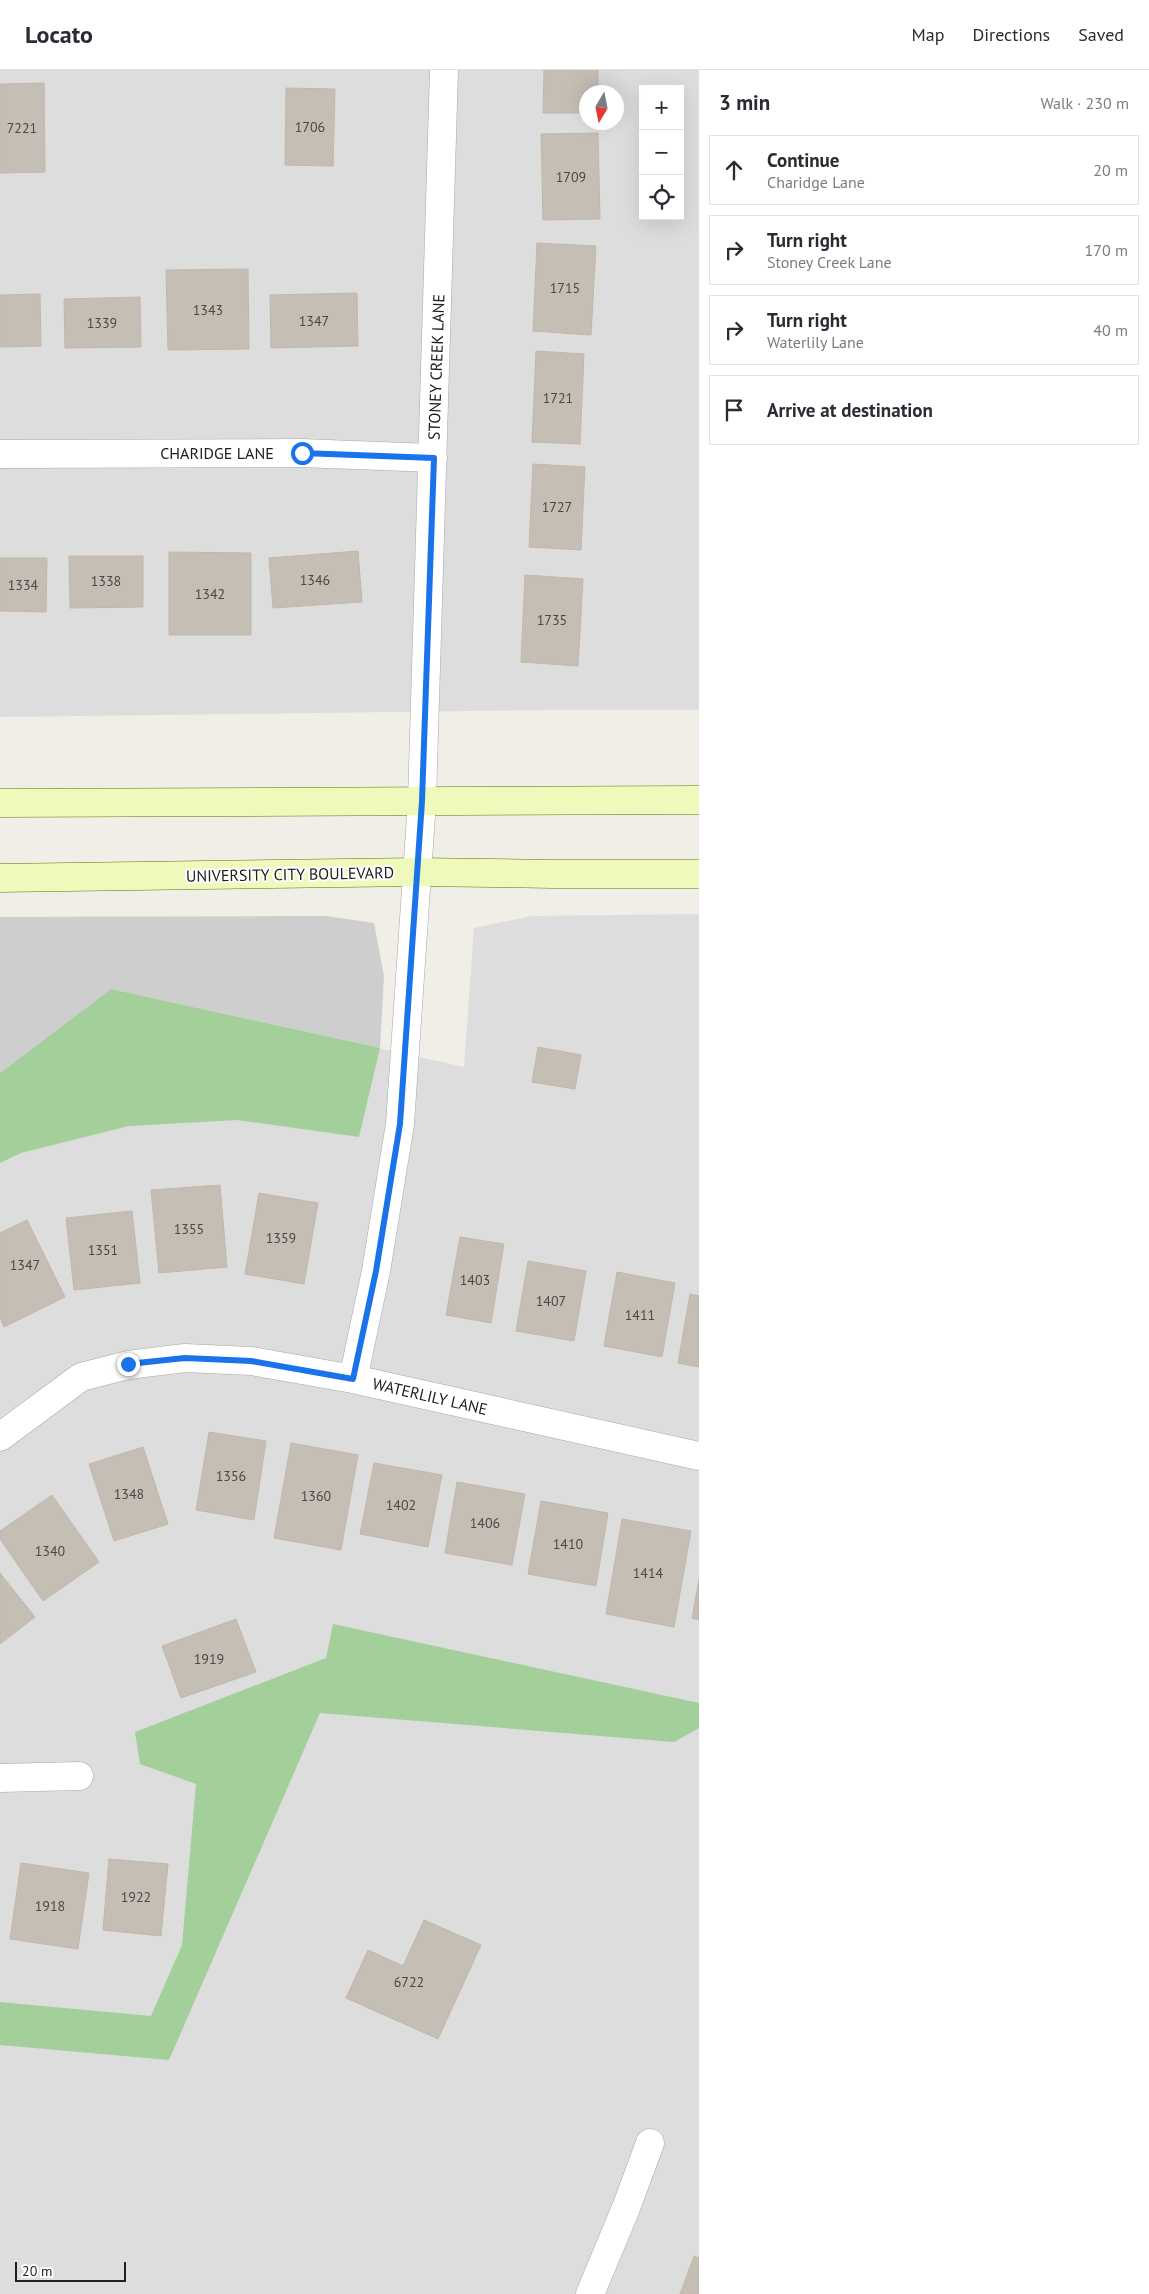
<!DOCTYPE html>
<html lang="en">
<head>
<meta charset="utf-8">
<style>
  :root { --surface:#fff; --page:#f2f2f3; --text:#2b2b33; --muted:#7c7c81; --line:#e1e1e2 }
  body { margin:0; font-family:"PT Sans",sans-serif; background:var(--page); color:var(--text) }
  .controls { position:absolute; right:15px; top:15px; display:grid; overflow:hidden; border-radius:0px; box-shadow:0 5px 20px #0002 }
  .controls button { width:45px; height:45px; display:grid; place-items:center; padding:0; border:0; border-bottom:1px solid var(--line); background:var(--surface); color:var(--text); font:25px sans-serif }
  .compass { position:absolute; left:579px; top:15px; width:45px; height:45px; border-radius:50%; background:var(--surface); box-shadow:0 5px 20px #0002; rotate:190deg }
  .scale { position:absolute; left:15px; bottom:12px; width:111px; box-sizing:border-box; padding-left:5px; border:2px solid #202020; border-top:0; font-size:14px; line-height:18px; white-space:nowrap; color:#202020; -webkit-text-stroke:4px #fff; paint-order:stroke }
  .stop { position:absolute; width:15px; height:15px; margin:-11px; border:4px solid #1a73e8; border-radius:50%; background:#fff }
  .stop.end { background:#1a73e8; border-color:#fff; box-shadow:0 1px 5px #0008 }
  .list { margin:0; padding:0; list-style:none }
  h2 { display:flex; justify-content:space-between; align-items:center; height:65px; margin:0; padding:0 20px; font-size:21px }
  h2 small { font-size:16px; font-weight:400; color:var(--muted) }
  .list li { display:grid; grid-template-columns:32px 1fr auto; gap:15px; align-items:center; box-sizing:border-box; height:70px; margin:0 10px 10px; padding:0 10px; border:1px solid var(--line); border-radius:0px }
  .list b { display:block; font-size:19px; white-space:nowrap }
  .list p { margin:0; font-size:16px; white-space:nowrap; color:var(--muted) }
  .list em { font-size:16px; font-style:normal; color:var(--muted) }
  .icon { flex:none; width:28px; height:28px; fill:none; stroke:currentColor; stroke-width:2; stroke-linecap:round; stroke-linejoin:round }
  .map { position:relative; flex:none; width:699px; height:2224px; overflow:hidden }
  header { display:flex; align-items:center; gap:30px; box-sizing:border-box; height:70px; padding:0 25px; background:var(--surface); border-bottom:1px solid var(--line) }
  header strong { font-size:24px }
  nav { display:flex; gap:28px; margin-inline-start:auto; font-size:18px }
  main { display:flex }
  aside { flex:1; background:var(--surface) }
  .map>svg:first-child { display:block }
  .residential { fill:#dedddd; fill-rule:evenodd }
  .religious { fill:#cecece }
  .forest { fill:#a3cf9b }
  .building { fill:#c5beb5; stroke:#c2b7a8 }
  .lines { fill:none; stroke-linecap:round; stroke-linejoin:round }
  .minor-casing { stroke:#a7a7a7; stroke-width:29 }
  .secondary-casing { stroke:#5c7706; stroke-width:29 }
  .minor { stroke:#fff; stroke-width:28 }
  .secondary { stroke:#eef9bb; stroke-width:28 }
  .route { stroke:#1a73e8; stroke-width:6 }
  .labels { text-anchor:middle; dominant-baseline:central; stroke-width:4; stroke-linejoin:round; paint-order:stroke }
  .number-label { font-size:14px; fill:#494845 }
  .street-label { font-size:16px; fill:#202020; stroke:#fff }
</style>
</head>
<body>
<header>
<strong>Locato</strong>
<nav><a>Map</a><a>Directions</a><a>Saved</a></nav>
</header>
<main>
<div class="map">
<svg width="699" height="2224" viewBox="0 0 699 2224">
  <rect width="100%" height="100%" fill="#f0eee6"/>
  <path class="residential" d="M0 0H699V640H549L0 647ZM643 19H680V146H643ZM586 22H616V52H586Z
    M699 844V2224H0V1003L111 919 464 997 474 858 532 846Z"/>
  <path class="religious" d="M326 846 374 853 384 906 380 978 111 919 0 1003V847Z"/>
  <path class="forest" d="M111 919 380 978 359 1067 237 1050 129 1056 21 1083 0 1093V1003Z
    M333 1554 699 1633V1658L674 1672 320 1643 169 1990 0 1975V1932L151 1946 182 1875 196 1714 140 1694 135 1662 326 1588Z"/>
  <path class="building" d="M544 0H598V22H586V43H543Z
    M44 13 45 102 0 103V14Z
    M286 18 335 19 333 96 285 95Z
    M598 63 600 149 543 150 541 64Z
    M537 173 596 176 591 265 533 261Z
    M248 199 249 279 168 280 166 200Z
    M357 223 358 276 271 278 270 225Z
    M40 224 41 276 0 277V225Z
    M140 227 141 277 65 278 64 229Z
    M536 281 584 284 580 374 532 372Z
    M533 394 585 397 581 480 529 477Z
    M358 481 362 532 273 538 269 488Z
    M169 482 251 483V565H169Z
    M69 486H143V537L70 538Z
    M0 488H47L46 542 0 541Z
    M525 505 583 509 578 596 521 592Z
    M538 977 581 985 575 1019 532 1012Z
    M220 1115 227 1197 159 1203 151 1120Z
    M259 1123 318 1133 304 1214 245 1204Z
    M132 1141 140 1213 74 1220 66 1148Z
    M27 1150 65 1227 4 1257 0 1248V1163Z
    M460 1167 504 1174 491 1253 446 1245Z
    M528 1191 586 1201 574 1271 516 1261Z
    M617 1202 675 1213 662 1287 604 1276Z
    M690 1224 699 1226V1297L678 1293Z
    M209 1362 266 1371 254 1450 196 1440Z
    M291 1373 358 1385 341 1480 274 1468Z
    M143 1377 168 1454 114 1471 89 1394Z
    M374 1393 442 1405 428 1477 360 1464Z
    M457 1412 525 1424 512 1495 445 1483Z
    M52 1425 99 1492 43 1531 0 1469V1461Z
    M541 1431 608 1443 596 1516 528 1504Z
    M622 1449 691 1461 674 1557 606 1544Z
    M0 1503 35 1547 0 1574Z
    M699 1509V1550L692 1548Z
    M236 1549 256 1602 181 1628 162 1576Z
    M109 1789 168 1794 161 1866 103 1860Z
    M21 1793 89 1803 78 1879 10 1869Z
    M424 1850 481 1875 438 1969 346 1928 368 1880 403 1896Z
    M694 2186 699 2188V2224H680Z"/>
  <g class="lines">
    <defs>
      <path id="minor" d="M0 384 301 383 433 388
        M353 1309 376 1201 400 1054 422 731 444 0
        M0 1367 81 1307 128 1295 185 1288 251 1291 353 1309 699 1386
        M0 1708 79 1706
        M590 2224 626 2138 650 2073"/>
      <path id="secondary" d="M0 733 699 730
        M0 808 416 802 553 804H699"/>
    </defs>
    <use href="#minor" class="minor-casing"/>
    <use href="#secondary" class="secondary-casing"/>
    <use href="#minor" class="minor"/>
    <use href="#secondary" class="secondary"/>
  </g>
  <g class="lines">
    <path class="route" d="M128 1294 185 1288 251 1291 353 1309 376 1201 400 1054 422 731 434 388 302 383"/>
  </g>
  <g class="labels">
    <g class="number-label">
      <text x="310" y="57">1706</text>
      <text x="22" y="58">7221</text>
      <text x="571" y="107">1709</text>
      <text x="565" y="218">1715</text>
      <text x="208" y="240">1343</text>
      <text x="314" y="251">1347</text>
      <text x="102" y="253">1339</text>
      <text x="558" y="328">1721</text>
      <text x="557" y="437">1727</text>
      <text x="315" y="510">1346</text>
      <text x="106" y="511">1338</text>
      <text x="23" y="515">1334</text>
      <text x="210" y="524">1342</text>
      <text x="552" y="550">1735</text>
      <text x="189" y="1159">1355</text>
      <text x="281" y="1168">1359</text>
      <text x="103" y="1180">1351</text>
      <text x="25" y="1195">1347</text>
      <text x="475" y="1210">1403</text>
      <text x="551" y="1231">1407</text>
      <text x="640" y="1245">1411</text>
      <text x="231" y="1406">1356</text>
      <text x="129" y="1424">1348</text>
      <text x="316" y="1426">1360</text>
      <text x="401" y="1435">1402</text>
      <text x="485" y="1453">1406</text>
      <text x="568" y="1474">1410</text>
      <text x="50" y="1481">1340</text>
      <text x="648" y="1503">1414</text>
      <text x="209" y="1589">1919</text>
      <text x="136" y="1827">1922</text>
      <text x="50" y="1836">1918</text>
      <text x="409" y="1912">6722</text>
    </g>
    <g class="street-label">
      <text transform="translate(436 297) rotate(-88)">STONEY CREEK LANE</text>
      <text x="217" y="383">CHARIDGE LANE</text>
      <text transform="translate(290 804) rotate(-1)">UNIVERSITY CITY BOULEVARD</text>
      <text transform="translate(430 1326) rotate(13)">WATERLILY LANE</text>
    </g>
  </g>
</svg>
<div class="controls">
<button>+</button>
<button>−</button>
<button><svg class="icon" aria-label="locate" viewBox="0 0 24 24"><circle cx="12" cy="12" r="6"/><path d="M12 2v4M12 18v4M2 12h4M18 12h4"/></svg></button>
</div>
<svg class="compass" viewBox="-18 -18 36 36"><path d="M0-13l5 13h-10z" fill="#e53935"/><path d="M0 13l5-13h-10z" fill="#7c7c81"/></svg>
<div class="scale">20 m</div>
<div class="stop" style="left:302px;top:383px"></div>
<div class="stop end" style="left:128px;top:1294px"></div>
</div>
<aside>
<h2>3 min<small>Walk · 230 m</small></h2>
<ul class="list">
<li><svg class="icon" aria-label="ahead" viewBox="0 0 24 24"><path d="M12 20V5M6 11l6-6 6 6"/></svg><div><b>Continue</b><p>Charidge Lane</p></div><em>20 m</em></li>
<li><svg class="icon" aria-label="right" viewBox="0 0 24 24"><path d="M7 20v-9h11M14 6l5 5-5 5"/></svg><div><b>Turn right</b><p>Stoney Creek Lane</p></div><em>170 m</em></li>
<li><svg class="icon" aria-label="right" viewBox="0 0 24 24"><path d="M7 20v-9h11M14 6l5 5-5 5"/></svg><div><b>Turn right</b><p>Waterlily Lane</p></div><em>40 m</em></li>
<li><svg class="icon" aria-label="arrive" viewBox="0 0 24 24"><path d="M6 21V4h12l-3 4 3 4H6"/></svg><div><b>Arrive at destination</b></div></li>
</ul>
</aside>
</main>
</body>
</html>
